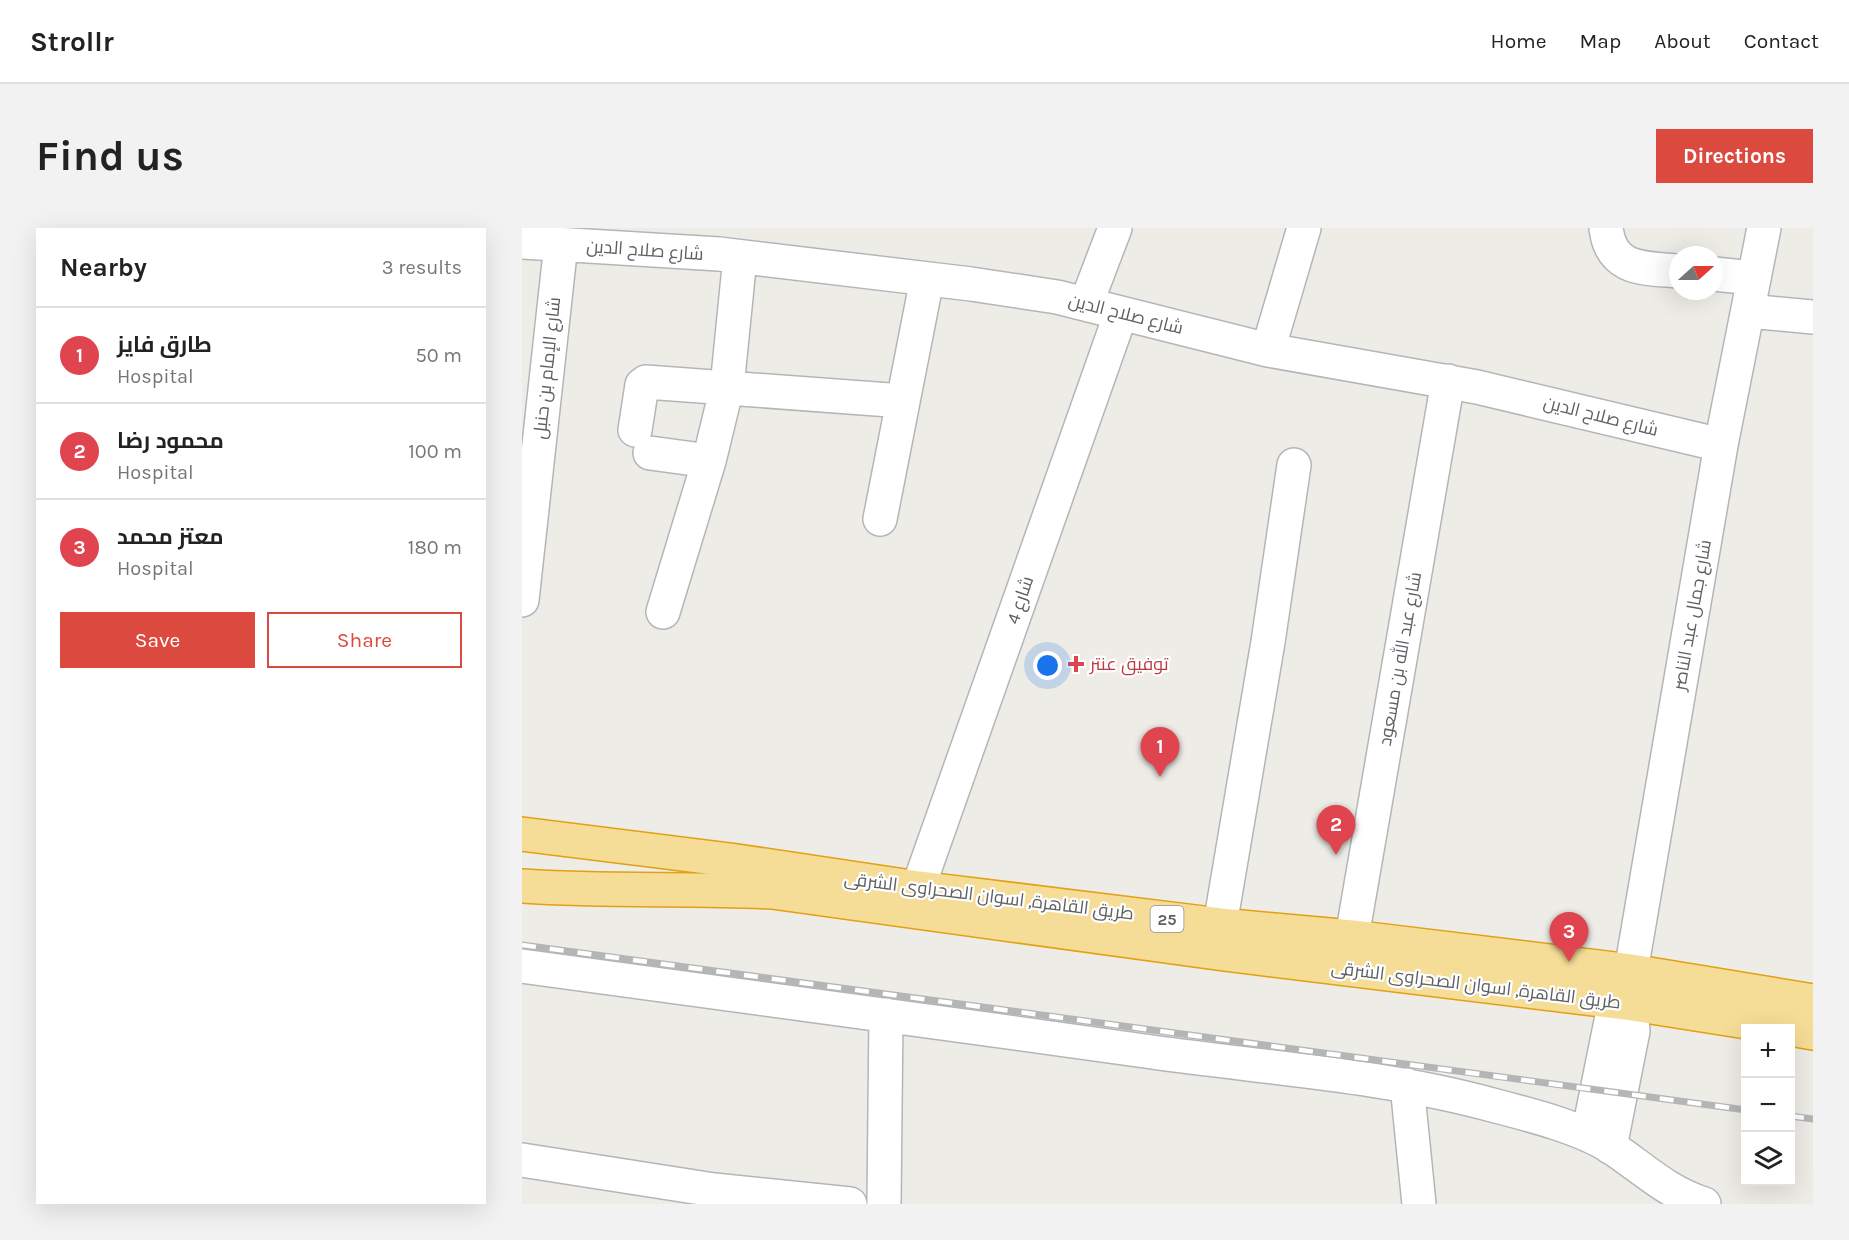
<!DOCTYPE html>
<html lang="en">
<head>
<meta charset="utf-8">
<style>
  :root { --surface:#fff; --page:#f2f2f2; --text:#222; --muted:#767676; --line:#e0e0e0; --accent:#dc4a3f }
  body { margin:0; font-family:Karla,Cairo,sans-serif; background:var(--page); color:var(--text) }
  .controls { position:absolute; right:18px; bottom:18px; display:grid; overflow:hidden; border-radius:0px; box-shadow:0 6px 24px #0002 }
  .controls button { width:54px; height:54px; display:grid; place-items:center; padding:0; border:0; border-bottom:2px solid var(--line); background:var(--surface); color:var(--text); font:30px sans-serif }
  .compass { position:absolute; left:1147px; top:18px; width:54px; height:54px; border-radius:50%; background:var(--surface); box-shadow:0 6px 24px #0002; rotate:69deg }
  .you { position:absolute; left:526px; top:438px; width:21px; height:21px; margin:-15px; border:4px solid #fff; border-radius:50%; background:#1a73e8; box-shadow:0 0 0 9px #1a73e833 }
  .badge { display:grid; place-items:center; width:39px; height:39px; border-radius:50%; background:var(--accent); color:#fff; font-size:20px; font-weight:700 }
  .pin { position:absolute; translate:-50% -50px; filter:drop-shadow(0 2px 3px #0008) }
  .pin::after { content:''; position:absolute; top:32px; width:21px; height:18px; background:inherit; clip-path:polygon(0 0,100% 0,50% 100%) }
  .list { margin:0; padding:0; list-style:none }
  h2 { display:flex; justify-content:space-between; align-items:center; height:78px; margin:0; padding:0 24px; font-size:26px }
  h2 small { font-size:20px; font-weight:400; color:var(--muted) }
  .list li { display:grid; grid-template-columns:39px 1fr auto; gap:18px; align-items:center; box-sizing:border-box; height:96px; padding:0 24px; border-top:2px solid var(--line) }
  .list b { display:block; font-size:22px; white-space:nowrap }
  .list p { margin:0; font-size:20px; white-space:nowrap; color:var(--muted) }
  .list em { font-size:20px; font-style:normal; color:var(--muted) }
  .actions { display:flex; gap:12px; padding:18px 24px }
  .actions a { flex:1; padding:14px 0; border:2px solid var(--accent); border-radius:0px; text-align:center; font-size:21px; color:var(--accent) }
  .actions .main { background:var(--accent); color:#fff }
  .icon { flex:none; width:33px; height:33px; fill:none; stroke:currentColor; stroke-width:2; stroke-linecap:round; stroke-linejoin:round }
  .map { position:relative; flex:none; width:1291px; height:976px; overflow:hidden; border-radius:0px }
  header { display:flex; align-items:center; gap:36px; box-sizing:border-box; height:84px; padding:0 30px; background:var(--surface); border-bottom:2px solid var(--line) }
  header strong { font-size:28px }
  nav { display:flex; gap:33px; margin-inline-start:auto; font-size:21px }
  .intro { display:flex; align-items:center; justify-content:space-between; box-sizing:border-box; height:144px; padding:0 36px }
  h1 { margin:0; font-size:42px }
  .button { padding:15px 27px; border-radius:0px; background:var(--accent); color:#fff; font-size:21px; font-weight:700 }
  main { display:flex; gap:36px; padding:0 36px }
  aside { flex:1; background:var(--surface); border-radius:0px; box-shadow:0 6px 24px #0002 }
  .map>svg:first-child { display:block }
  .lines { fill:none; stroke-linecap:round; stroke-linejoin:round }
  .minor-casing { stroke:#b3b6b9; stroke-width:36 }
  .highway-casing { stroke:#e2a012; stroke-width:36 }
  .minor { stroke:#fff; stroke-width:33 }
  .highway { stroke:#f5dc97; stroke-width:33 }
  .rail-casing { stroke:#b4b5b5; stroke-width:7 }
  .rail { stroke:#fff; stroke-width:4.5; stroke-dasharray:14; stroke-linecap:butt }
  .health-dot { fill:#e0444e; stroke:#fff; stroke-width:2 }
  .labels { text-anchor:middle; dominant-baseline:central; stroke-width:4.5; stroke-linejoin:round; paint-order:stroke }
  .shield { fill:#fff; stroke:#8e9093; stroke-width:1.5 }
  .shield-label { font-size:16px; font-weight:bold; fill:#5d6165 }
  .street-label { font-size:18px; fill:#5d6165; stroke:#fff }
  .health-label { font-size:18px; fill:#be3a42; stroke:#fff; text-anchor:start }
</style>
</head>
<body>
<header>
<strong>Strollr</strong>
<nav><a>Home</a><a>Map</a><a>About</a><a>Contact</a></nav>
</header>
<div class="intro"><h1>Find us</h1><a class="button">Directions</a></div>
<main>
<aside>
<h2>Nearby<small>3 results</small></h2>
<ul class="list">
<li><span class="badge" style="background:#e0444e">1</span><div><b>طارق فايز</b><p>Hospital</p></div><em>50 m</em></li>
<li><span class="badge" style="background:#e0444e">2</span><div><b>محمود رضا</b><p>Hospital</p></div><em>100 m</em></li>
<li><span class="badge" style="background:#e0444e">3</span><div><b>معتز محمد</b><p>Hospital</p></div><em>180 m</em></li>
</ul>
<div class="actions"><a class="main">Save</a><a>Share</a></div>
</aside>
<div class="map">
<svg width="1291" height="976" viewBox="0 0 1291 976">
  <rect width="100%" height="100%" fill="#eeece6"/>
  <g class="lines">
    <defs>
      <path id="minor" d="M1084 0C1089 43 1122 40 1156 43
        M0 14 197 26 449 56 535 69 746 122 955 159 1199 217
        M1192 46 1231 50
        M564 76 593 0
        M1226 83 1291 89
        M746 122 782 0
        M113 202 120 157 124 154 381 173
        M128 225 187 233
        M358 291 405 51
        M0 372 39 16
        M141 384 187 233 205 159 218 29
        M396 660 599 85
        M698 697 746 414 772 237
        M830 709 926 153
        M0 738C210 765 420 795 630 824 745 840 862 847 974 878 1009 887 1059 900 1089 919 1122 941 1143 963 1182 976
        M885 857 897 976
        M1066 907 1089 793 1092 787 1104 775
        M1088 919 1111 803 1110 790 1104 775 1109 743 1199 217 1242 0
        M0 932 192 962 328 976
        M362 976 364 787"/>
      <path id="highway" d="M0 606 208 632 396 660 698 697 830 709 1109 743 1291 773
        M0 658C83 664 167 660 250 664L702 726 1104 775 1263 800
        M1268 801 1291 805"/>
    </defs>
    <use href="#minor" class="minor-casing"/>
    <use href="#highway" class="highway-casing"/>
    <use href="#minor" class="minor"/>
    <use href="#highway" class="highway"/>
    <defs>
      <path id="rail" d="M0 717 1224 882
        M1268 888 1291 891"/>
    </defs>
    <use href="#rail" class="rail-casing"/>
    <use href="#rail" class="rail"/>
  </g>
  <path class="health-dot" d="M551 427h6v6h6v6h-6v6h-6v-6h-6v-6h6z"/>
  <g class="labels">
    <rect class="shield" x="628.5" y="678" width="33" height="26" rx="4.5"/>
    <g class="shield-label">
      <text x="645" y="691">25</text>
    </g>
    <g class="street-label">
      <text transform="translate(123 22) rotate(4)">شارع صلاح الدين</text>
      <text transform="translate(604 86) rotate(14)">شارع صلاح الدين</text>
      <text transform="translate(25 140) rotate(-84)">شارع الإمام بن حنبل</text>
      <text transform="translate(1079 188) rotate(14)">شارع صلاح الدين</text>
      <text transform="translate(498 372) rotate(-71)">شارع 4</text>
      <text transform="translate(1170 387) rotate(-80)">شارع جمال عبد الناصر</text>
      <text transform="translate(878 431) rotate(-80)">شارع عبد الله بن مسعود</text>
      <text transform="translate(467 668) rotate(7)">طريق القاهرة, اسوان الصحراوى الشرقى</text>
      <text transform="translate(954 757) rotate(7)">طريق القاهرة, اسوان الصحراوى الشرقى</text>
    </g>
    <g class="health-label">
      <text x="568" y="436">توفيق عنتر</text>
    </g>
  </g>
</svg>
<div class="controls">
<button>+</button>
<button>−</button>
<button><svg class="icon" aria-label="layers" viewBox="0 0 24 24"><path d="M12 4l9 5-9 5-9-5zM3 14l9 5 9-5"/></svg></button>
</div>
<svg class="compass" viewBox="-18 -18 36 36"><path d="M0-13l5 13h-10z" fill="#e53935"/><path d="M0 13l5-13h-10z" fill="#767676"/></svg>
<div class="you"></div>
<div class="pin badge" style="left:638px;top:549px;background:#e0444e">1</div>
<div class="pin badge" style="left:814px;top:627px;background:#e0444e">2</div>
<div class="pin badge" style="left:1047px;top:734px;background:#e0444e">3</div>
</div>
</main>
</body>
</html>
